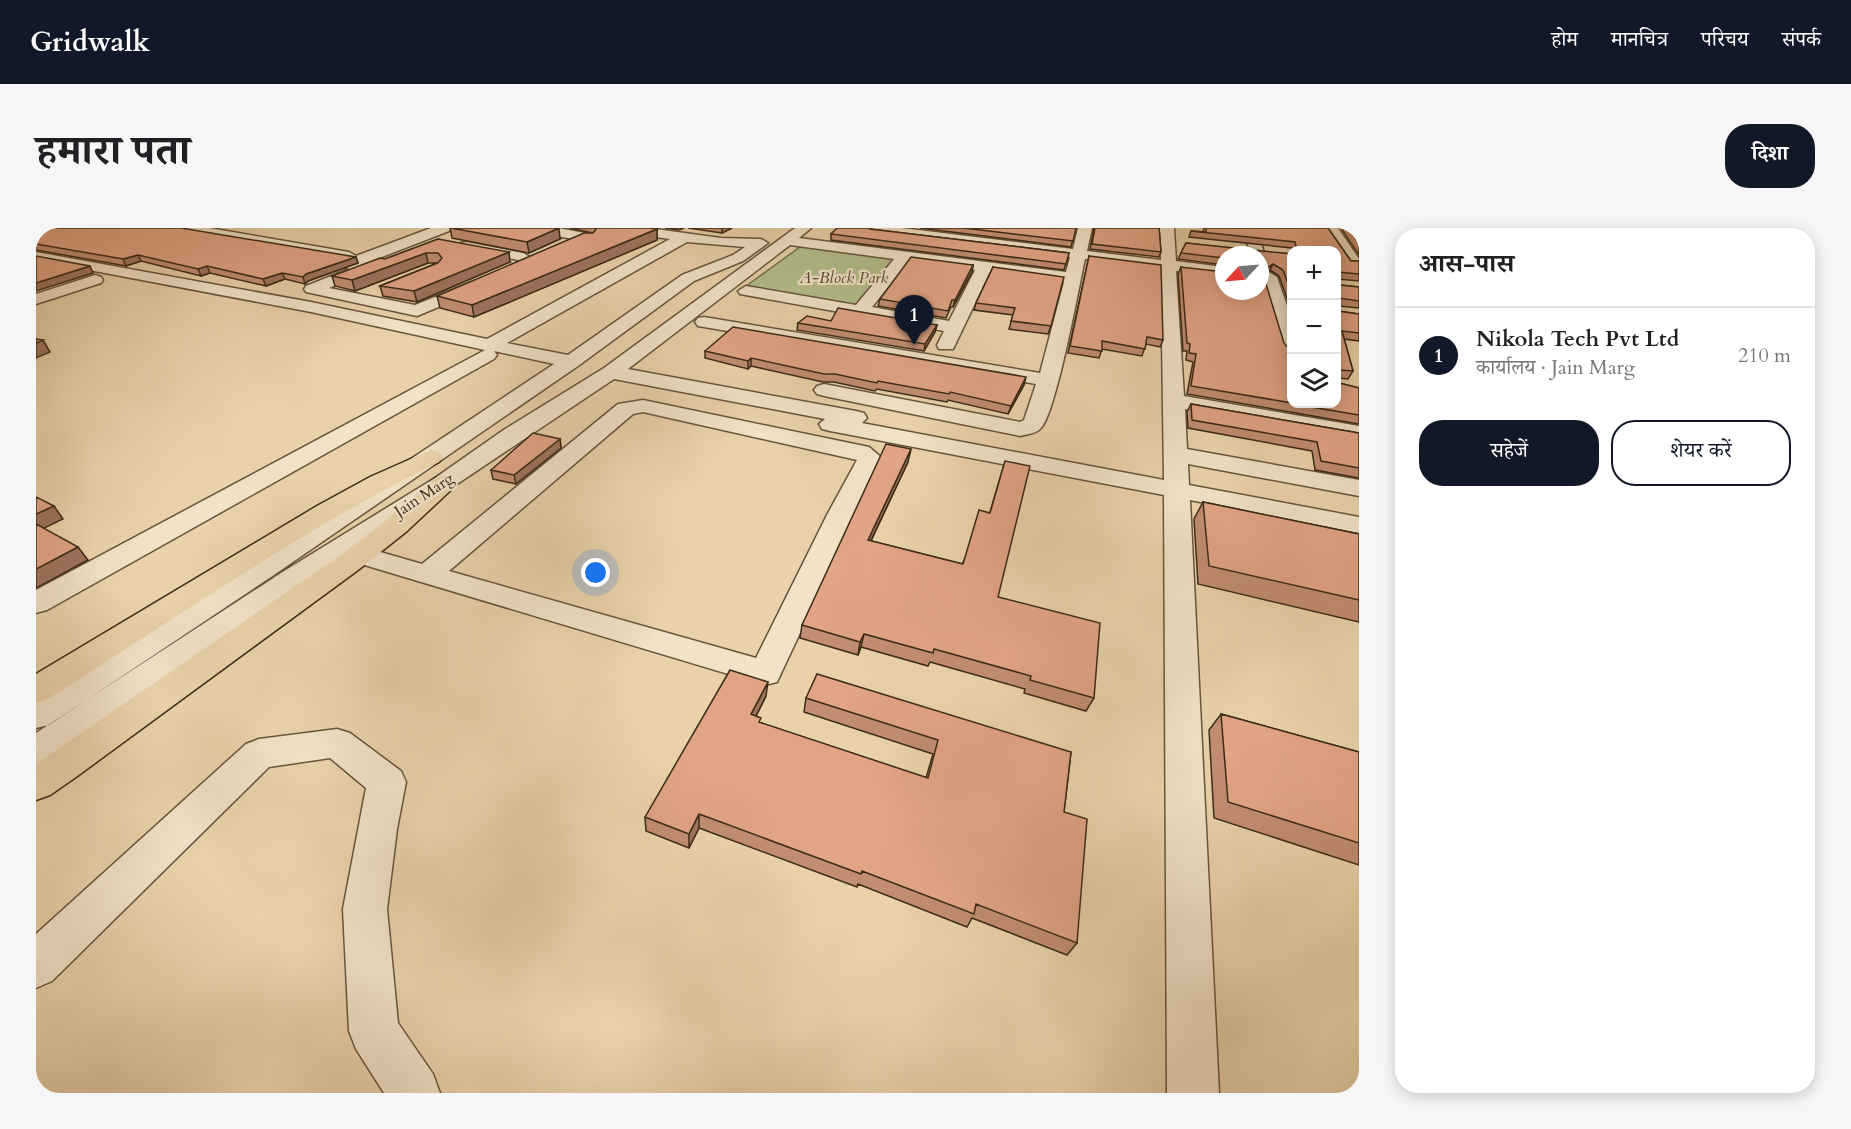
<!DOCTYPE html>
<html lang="hi">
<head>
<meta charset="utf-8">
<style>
  :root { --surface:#fff; --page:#f6f6f6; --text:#202124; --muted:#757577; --line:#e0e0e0; --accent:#111827 }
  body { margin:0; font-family:Cardo,"Noto Serif Devanagari",serif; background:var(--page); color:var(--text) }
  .controls { position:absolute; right:18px; top:18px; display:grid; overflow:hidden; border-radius:12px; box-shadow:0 3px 15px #0003 }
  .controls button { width:54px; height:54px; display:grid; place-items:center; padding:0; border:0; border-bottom:2px solid var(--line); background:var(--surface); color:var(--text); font:30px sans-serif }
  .compass { position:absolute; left:1179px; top:18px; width:54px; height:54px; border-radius:50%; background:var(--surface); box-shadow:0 3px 15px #0003; rotate:244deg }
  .you { position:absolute; left:560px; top:345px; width:21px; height:21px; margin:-15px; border:4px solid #fff; border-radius:50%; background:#1a73e8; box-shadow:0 0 0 9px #1a73e833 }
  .badge { display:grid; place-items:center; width:39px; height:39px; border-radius:50%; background:var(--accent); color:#fff; font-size:20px; font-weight:700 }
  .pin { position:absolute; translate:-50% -50px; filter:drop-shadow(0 2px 3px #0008) }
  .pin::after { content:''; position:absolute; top:32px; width:21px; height:18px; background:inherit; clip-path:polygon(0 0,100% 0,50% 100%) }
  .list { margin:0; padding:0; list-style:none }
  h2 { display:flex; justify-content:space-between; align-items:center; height:78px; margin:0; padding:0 24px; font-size:26px }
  h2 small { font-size:20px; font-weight:400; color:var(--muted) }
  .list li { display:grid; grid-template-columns:39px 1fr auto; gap:18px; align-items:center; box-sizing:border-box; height:96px; padding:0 24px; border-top:2px solid var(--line) }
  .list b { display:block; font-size:22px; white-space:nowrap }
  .list p { margin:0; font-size:20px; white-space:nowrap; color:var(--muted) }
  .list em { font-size:20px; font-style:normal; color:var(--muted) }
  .actions { display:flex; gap:12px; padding:18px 24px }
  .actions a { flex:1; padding:14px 0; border:2px solid var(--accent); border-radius:24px; text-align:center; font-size:21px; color:var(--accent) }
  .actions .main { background:var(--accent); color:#fff }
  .icon { flex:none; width:33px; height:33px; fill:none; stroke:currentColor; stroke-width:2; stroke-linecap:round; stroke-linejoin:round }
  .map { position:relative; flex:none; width:1323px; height:865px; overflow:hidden; border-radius:24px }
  header { display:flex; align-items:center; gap:36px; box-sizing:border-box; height:84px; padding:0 30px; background:var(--accent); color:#fff }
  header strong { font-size:28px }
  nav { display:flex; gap:33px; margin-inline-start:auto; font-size:21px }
  .intro { display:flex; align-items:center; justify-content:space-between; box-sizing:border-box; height:144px; padding:0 36px }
  h1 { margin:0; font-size:42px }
  .button { padding:15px 27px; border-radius:24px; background:var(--accent); color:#fff; font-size:21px; font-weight:700 }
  main { display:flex; gap:36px; padding:0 36px }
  aside { flex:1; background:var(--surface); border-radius:24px; box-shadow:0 3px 15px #0003 }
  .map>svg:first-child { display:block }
  .green { fill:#b3bd8b; stroke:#777451; stroke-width:1.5 }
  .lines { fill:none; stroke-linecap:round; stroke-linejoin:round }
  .minor-casing { stroke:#66553c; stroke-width:3 }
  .major-casing { stroke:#3b2b17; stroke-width:3 }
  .minor { fill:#f1e2c8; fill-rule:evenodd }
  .major { fill:#e9d2aa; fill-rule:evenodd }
  .wall { fill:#c28d72; stroke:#3b2b17; stroke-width:1.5 }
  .shaded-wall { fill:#9e735d; stroke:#3b2b17; stroke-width:1.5 }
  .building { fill:#e1a485; stroke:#3b2b17; stroke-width:1.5 }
  .labels { text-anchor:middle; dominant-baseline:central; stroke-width:4.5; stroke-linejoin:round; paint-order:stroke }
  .far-park-label { font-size:16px; font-style:italic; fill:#53482e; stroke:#f1e2c8 }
  .far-street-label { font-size:16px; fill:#3b2b17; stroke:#f1e2c8 }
</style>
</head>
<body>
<header>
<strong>Gridwalk</strong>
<nav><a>होम</a><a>मानचित्र</a><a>परिचय</a><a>संपर्क</a></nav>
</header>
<div class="intro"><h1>हमारा पता</h1><a class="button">दिशा</a></div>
<main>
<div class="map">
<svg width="1323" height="865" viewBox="0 0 1323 865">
  <rect width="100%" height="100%" fill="#e9d2aa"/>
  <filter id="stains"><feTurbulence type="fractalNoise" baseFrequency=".00333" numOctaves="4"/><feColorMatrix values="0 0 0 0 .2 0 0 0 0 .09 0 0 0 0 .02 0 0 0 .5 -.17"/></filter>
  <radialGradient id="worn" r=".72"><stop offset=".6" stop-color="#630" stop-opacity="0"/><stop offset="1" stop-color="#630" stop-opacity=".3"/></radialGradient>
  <path class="green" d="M768 16 866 29 823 80 706 61Z"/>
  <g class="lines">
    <defs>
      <path id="minor" d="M142 0H173L313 24 320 28 395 0H415L413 3 338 32 346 36 343 39 293 60 379 77 438 53H450L452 56 450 59 381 88 270 64 268 61 270 58 313 41 305 36 310 32 149 4Z
        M492 0H522L586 12 593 16 586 20 499 4Z
        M575 0H612L685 10 725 11 732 15 707 33 658 53 542 138 235 349 13 497 0 500V470L215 337 518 136 458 123 461 127 458 131 11 382 0 385V362L449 122 275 84 0 32V24L275 74 451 111 634 11 582 4ZM651 14 709 19 697 27 646 47 532 127 471 115Z
        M759 0H775L763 10 1030 44 1034 29 833 4 826 0H866L1037 21 1042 0H1056L1051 23 1125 32 1124 0H1138L1140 33 1188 39V49L1140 43 1148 168 1323 198V212L1149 181 1151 221 1323 252V268L1152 236 1153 257 1323 289V305L1154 272 1183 865H1131L1128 267 794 203 786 201 783 196 789 191 578 151 327 319 386 336 582 176 607 172 833 219 846 230 741 454 729 457 315 333 312 328 13 534 0 539V505L245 345 399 250 469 201 568 140ZM754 17 858 31 820 77 710 58 702 63 704 66 908 103 901 117 903 121H917L919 117 954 44 1028 54 1004 145 668 89 662 90 659 94 662 98 668 99 1000 156 988 192 984 194 788 156 781 158 778 162 781 166 788 168 984 208C991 206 1000 206 1005 200 1020 185 1043 59 1049 31L1125 41 1128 252 826 195 831 190 828 185 820 183 592 141ZM873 33 939 42 913 93 836 79ZM607 184 821 232 791 287 720 430 413 343 597 186Z
        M1205 0H1219L1228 24 1226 27H1216Z
        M1288 0H1302L1323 31V38H1313Z
        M430 14 487 25 494 29 487 33 425 21 423 18 425 15Z
        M1233 44 1241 49 1256 92V128L1249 126 1246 122 1225 49Z
        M59 47 65 49 67 52 65 55 0 76V66Z
        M301 501 314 505 365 543 370 554 361 601 351 681 362 795 397 846 404 865H348L320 821 313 803 307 681 330 560 294 530 233 539 16 753 0 760V706L210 516 223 511Z"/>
      <path id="major" d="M395 222 403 224 407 229 403 234C268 300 140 390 12 471L0 475V446L281 278 334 249Z
        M408 247 417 250 421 255 417 260 371 303 322 342 40 549 14 567 0 572V536L302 329 352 291 399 250Z"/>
    </defs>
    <use href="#minor" class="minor-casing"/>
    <use href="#major" class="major-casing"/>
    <use href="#minor" class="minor"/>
    <use href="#major" class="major"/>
  </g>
  <path class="wall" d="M0 0 320 29 322 35 272 53 269 56 249 51 230 58 174 45 165 48 105 33 90 38 0 22Z
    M414 0 524 11 493 25 416 10Z
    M533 0H614L621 1V12L438 89 404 80 401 68 557 5Z
    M629 0H648L643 2Z
    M652 0H696L686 5Z
    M884 0H1040L1035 19Z
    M1058 0H1123L1125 24 1123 29 1054 21Z
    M1168 0H1292L1315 33H1323V53L1302 51V55L1304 57 1323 59V80L1303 78 1302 83 1323 86V113L1308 111 1317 143 1312 151 1303 150V155L1323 160V196L1151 166 1157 134 1150 132 1151 123H1147L1142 46 1145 39 1224 63 1188 27V37L1142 31 1150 15 1256 27V84L1243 48 1234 42 1227 47 1256 176 1300 22H1257L1256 20 1153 9 1155 3 1167 4Z
    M1305 0H1323V27Z
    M834 1 1033 25 1028 42 795 12V6Z
    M402 11 474 34 381 74 347 68 344 58 401 35H392L319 63 299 58 296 48 349 31Z
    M1053 28 1127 112 1124 119 1110 116 1106 128 1066 121 1063 130 1032 125Z
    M937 37 936 44 917 79H915L910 90 842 78 844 71Z
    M957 39 1015 98 1012 106 973 101 977 87 938 82 940 75Z
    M795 93 901 97 899 104 888 123 761 102 762 95Z
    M669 123 988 157 972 186 912 172 911 174 841 161 839 163 798 154H787L715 138 712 141 669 130Z
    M1155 176 1323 205V250L1279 242 1276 223 1152 200 1151 184Z
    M524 211 525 220 480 256 457 251 455 242Z
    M969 233 962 369 1058 470 1050 483 988 465 989 461 894 434 892 438 825 419 822 427 764 410 766 397 872 234 835 313 926 336 954 284Z
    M1167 274 1323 306V394L1162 356 1158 291Z
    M730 468 720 488 724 495 890 550 897 526 768 484 770 470 1035 524 1028 584 1041 715 1031 727 936 690 931 699 822 656 821 659 663 600 653 620 610 603 609 589Z
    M1185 486 1323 524V637L1178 590 1173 502Z"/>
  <path class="shaded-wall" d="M523 0 524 11 493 25 491 14Z
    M686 0H696L686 5Z
    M621 1V12L438 89 436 77Z
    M473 24 474 34 381 74 378 63Z
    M390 25 392 35 319 63 316 52Z
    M102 27 105 33 90 38 87 31Z
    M320 29 322 35 272 53 269 56 267 49 270 46Z
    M1237 36 1234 42 1224 49 1226 43Z
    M937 37 936 44 917 79 919 72Z
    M54 38 57 45 0 63V55Z
    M171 38 174 45 165 48 162 41Z
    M246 45 249 51 230 58 227 51Z
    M901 97 899 104 888 123 889 116Z
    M7 112 14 124 0 130V115Z
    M715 130V138L712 141V133Z
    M990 149 988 157 972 186 975 178Z
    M524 211 525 220 480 256 478 247Z
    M875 221 872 234 829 325 832 312Z
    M18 278 27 291 0 304V286Z
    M42 319 52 332 0 360V341Z
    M828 406 825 419 822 427 824 414Z
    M732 454 730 468 714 500 715 486Z
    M663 586V600L653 620V606Z"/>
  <path class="building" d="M0 0H145L320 29 270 46 267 49 246 45 227 51 171 38 162 41 102 27 87 31 0 16Z
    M415 0H523L491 14Z
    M561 0H614L621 1 436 77 401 68 548 5H557Z
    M801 0H832L834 1 1033 25 1030 36 795 6Z
    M928 0H1040L1037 13Z
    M1059 0H1123L1125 24 1056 16Z
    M1170 0H1292L1315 33H1323V46L1302 44V55L1304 57 1323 59V73L1303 70 1302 83 1323 86V105L1306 103 1317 143 1303 142V155L1323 160V187L1257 176H1300V22H1261L1259 14 1155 3 1170 4Z
    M1312 0H1323V16Z
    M402 11 473 24 378 63 344 58 402 35 406 30 402 25H390L316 52 296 48 344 30 349 31Z
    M1150 15 1256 26V66L1247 42 1237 36 1226 43 1248 115 1253 121H1256V175L1155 158 1160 126 1153 125 1154 116 1151 115 1145 39 1188 44V63H1224V27H1188V30L1145 25Z
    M0 28 54 38 0 55Z
    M1053 28 1125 37 1127 112 1111 109 1109 121 1066 113V123L1034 118Z
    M875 29 937 37 919 72H916L912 83 844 71Z
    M957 39 1028 49 1015 98 975 93 979 80 940 75Z
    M802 80 901 97 889 116 762 95 771 88 795 93Z
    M697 99 990 149 975 178 914 164 913 166 842 153 841 155 799 146H788L715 130 712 133 669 123Z
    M0 111 7 112 0 115Z
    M1155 176 1323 205V240L1285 233 1281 214 1156 192Z
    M497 205 524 211 478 247 455 242Z
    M850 216 875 221 832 312 927 336 943 282 954 285 969 233 994 238 962 369 1064 395 1058 470 994 452 995 448 898 421 897 425 828 406 824 414 766 397Z
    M0 269 18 278 0 286Z
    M1167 274 1323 306V372L1173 338Z
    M0 296 42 319 0 341Z
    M694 442 732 454 715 486 725 490 723 494 892 550 902 512 770 470 781 446 1035 524 1028 584 1051 591 1041 715 940 676 938 686 826 643 825 646 663 586 653 606 609 589Z
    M1185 486 1323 524V615L1192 574Z"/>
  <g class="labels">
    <g class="far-park-label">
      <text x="808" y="50">A-Block Park</text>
    </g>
    <g class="far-street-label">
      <text transform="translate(388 267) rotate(-33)">Jain Marg</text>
    </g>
  </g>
  <rect width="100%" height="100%" filter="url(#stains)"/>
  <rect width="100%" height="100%" fill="url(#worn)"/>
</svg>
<div class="controls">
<button>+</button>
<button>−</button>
<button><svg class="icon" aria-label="layers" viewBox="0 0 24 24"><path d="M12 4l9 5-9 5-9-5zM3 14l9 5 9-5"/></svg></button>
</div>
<svg class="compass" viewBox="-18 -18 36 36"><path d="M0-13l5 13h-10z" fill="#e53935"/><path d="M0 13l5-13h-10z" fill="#757577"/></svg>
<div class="you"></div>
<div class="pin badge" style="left:878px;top:117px">1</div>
</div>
<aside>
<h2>आस-पास<small></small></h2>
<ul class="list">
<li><span class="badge">1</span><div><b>Nikola Tech Pvt Ltd</b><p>कार्यालय · Jain Marg</p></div><em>210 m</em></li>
</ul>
<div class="actions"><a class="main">सहेजें</a><a>शेयर करें</a></div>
</aside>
</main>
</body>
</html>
